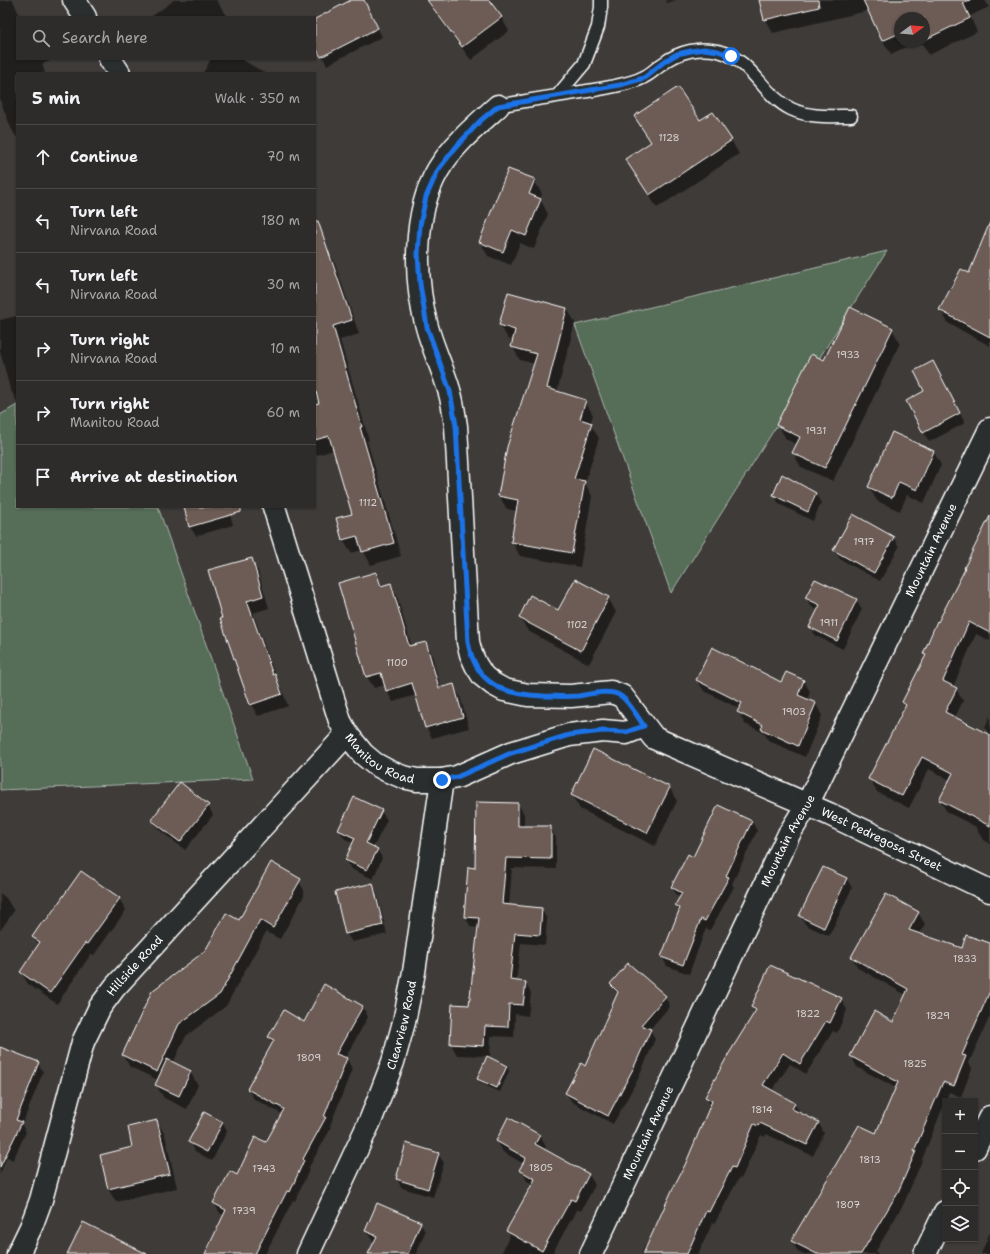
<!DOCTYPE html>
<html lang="en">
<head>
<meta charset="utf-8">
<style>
  :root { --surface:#2e2c2b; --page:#363433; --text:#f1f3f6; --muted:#a7a7a9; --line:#494847 }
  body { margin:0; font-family:"Shantell Sans",sans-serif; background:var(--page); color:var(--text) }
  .controls { position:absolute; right:12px; bottom:12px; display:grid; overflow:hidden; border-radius:0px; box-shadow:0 1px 3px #0004 }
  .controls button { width:36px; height:36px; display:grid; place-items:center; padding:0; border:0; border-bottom:1px solid var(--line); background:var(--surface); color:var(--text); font:20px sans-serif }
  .compass { position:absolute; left:894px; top:12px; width:36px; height:36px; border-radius:50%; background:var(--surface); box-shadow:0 1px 3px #0004; rotate:74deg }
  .stop { position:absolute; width:12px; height:12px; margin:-9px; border:3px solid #1a73e8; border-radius:50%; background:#fff }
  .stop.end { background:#1a73e8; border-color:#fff; box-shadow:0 1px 4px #0008 }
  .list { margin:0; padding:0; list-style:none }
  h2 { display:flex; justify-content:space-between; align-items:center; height:52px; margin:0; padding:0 16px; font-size:17px }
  h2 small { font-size:13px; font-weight:400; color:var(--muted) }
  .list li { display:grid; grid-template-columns:26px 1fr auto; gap:12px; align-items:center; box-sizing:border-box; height:64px; padding:0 16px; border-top:1px solid var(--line) }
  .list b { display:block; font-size:15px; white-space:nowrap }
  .list p { margin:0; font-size:13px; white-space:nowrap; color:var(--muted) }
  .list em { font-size:13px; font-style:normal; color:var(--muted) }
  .icon { flex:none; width:22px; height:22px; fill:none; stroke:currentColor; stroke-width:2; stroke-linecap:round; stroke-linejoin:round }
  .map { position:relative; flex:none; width:990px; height:1254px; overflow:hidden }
  .search { position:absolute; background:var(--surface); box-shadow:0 1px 3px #0004; left:16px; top:16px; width:300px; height:44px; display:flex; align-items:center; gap:10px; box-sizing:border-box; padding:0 14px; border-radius:0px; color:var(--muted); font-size:15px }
  .panel { position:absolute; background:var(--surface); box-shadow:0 1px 3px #0004; left:16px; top:72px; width:300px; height:436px; border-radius:0px }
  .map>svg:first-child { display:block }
  .green { fill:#576d59; stroke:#abb6ac }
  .shadow { fill:#0007 }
  .building { fill:#6c5c54; stroke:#fff }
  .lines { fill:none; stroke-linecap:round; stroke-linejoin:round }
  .lane-casing { stroke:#fff; stroke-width:15 }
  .street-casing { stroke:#fff; stroke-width:25 }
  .lane { stroke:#2a2d2e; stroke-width:12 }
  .street { stroke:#2a2d2e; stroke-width:22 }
  .route { stroke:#1a73e8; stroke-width:5 }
  .labels { text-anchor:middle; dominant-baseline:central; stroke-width:3; stroke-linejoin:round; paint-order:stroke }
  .number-label { font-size:10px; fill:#dad6d4 }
  .street-label { font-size:12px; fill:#fff; stroke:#2a2d2e }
</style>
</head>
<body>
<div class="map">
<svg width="990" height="1254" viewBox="0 0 990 1254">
  <rect width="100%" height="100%" fill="#3e3b39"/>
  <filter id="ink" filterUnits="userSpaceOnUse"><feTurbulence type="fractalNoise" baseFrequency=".025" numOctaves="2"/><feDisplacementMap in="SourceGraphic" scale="8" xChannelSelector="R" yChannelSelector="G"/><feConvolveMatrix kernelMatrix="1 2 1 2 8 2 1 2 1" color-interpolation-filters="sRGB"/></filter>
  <g filter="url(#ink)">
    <path class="green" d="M887 251 671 593 575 325Z
      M17 405V507H158L253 779 0 790V415Z"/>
    <path class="shadow" d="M13 0 20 17H17V59H50V61L42 64 45 73H17V138L11 128 0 100V1Z
      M172 0H216L228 17H151L173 1Z
      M353 0H363L382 37 327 65 315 43V20Z
      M426 0H488L501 17 509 31 471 60Z
      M666 0H677L667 3Z
      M760 0H864L867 11 773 33 765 20Z
      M901 0H985L989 7 970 16 977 32 929 55 921 42H924V18H900V42H917L891 54 883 41Z
      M211 59H241L265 73H203Z
      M635 116 700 121 731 140 739 154 657 208 635 173 652 143Z
      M534 180 542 194 540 199 548 214 534 249 520 243 511 265 488 256 480 242Z
      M990 224V346L948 323 941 310 969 275Z
      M326 248 334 261 359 334 340 340 369 440 367 441 401 556 371 565 363 550 351 553 343 540 353 515 334 450 317 455 315 451V405L321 404 315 384V252Z
      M567 309 575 322 557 392 585 401 593 415 590 424 599 438 585 483 592 496 580 567 520 556 512 542 517 511 507 509 499 496 535 364 520 360 512 346 513 340 508 339 500 325Z
      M17 316V402L10 389 0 351V320Z
      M892 329 900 343 833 481 801 467 793 453 797 445 786 439 778 425 825 362Z
      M937 371 965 423 929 442 907 401 925 391Z
      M933 451 941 465 924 503 907 495 900 511 877 501 869 487Z
      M783 476 816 494 821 503 813 521 779 504 774 495Z
      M185 507H228L233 525 196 536 190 527Z
      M854 515 894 538 899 547 880 581 840 559 834 550Z
      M990 517V641L976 634 953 687 956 689 963 701 955 717 990 736V844L983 840 976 828V827L947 812 940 800 950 780 929 769 909 808 877 792 870 779 906 708 903 702 926 657 924 654Z
      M251 559 258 571 269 608 253 613 276 678 281 687 288 706 258 716 251 704 223 618Z
      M376 573 383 587 391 584 397 596 412 647 425 643 432 654 441 689 453 685 460 696 469 728 432 738 426 727 416 695 393 702 387 691 385 685 374 688 367 677 339 583Z
      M608 598 616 612 589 664 528 631 520 618 559 611Z
      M806 598 856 600 862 609 843 649 816 636 810 627 818 611 812 607Z
      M697 680 782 684 804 681 810 692 807 700 816 704 822 716 805 757 769 741 764 733 745 724 738 712 740 709 704 691Z
      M990 716V736L985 727Z
      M669 787 677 801 655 846 580 809 572 795Z
      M518 804 524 814V827H550L556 838V869L512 868 509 906 541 909 547 919 545 945 521 943 516 982 525 983 531 993 528 1016 515 1014 514 1037 491 1036 490 1056 457 1055 451 1044 453 1005 469 1006 479 928 471 927 465 917 476 869Z
      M208 806 213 815 185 850 158 829 152 820Z
      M718 806 752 822 757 831 732 884 734 887 710 930 706 928 689 974 667 966 662 957 679 911 676 905 680 897 677 896 672 887 693 858Z
      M381 811 387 820 373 848 377 849 382 858 373 879 351 869 346 860 354 843 345 839 339 830Z
      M823 868 847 879 852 888 829 936 806 925 800 916Z
      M297 878 304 890V896L280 939 266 932 226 1006 186 1036 173 1063 190 1072 198 1085 187 1109 164 1098 156 1085 158 1080 130 1067 123 1055 206 952Z
      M372 884 377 893 387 934 352 942 346 933Z
      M0 893 6 898 14 911 0 931Z
      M886 895 918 913 925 924 919 935 963 949 990 944V1016L969 1063 972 1068 961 1097 949 1092 921 1162V1163L904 1203 876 1251 878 1254H802L798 1252 792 1241 877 1135 896 1088 857 1067 851 1056 894 1023 906 995 858 968 852 957Z
      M119 899 126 910 94 955 91 954 57 1004 28 984 21 972 39 946 34 937 45 923Z
      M611 984 665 997 670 1006 650 1029 655 1039 639 1077 613 1124 572 1102 566 1093 586 1067 618 995Z
      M325 986 363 1007 368 1017 345 1058 347 1059 352 1069 330 1126 331 1128 308 1169 309 1170 295 1201 293 1200 265 1254H206L225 1216 220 1213 214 1203 266 1143 282 1114 254 1099 248 1089 273 1044 269 1037 304 1023Z
      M841 999 847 1010 837 1033 833 1031 806 1074 790 1064 772 1091 794 1103 800 1113 818 1122 824 1133 813 1156 766 1134 765 1137 761 1135 741 1179 739 1178 715 1223 713 1222 698 1254H641L645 1246 648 1247 686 1166 711 1106 706 1097 755 1013 752 1007Z
      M0 1048 38 1063 43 1072 22 1125 26 1132 13 1160 7 1157 0 1174Z
      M507 1066 509 1071 500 1092 480 1083 478 1079Z
      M509 1119 540 1136 546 1147 544 1150 589 1175 595 1185 581 1211 577 1209 552 1254H501L510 1235 507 1231 533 1184 527 1181 521 1170 524 1164 503 1152 497 1141Z
      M157 1121 165 1135 177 1188 116 1202 108 1189 134 1148Z
      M222 1122 227 1131 212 1161 195 1151 190 1142Z
      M438 1154 444 1163 433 1197 402 1188 397 1179Z
      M420 1222 425 1232 416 1254H369L375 1242 372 1240 366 1231Z
      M990 1232V1254H981Z"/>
    <path class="building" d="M351 0H364L378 28 321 57 315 46V19Z
      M427 0H489L502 17 462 47Z
      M759 0H818L819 7 764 20Z
      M863 0H970L963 3 970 18 924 40V18H900V33L882 41Z
      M678 87 700 120 713 112 732 140 649 195 625 159 651 142 634 116Z
      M508 169 535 179 529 194 541 199 526 236 512 230 503 252 479 242Z
      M315 221H318L352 320 333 326 362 427H360L394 543 362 552 357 536 342 540 336 518 352 514 329 436 315 440V404L319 403 315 388Z
      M990 222V337L939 310 961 269 969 273Z
      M508 292 567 308 547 388 586 400 580 419 592 423 574 479 585 481 572 553 511 542 518 500 498 496 507 447 537 354 511 347 515 330 499 325Z
      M850 307 893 328 825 468 792 453 800 437 776 425 811 354 824 360Z
      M933 361 960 413 923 433 906 401 924 391 914 371Z
      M892 432 934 451 917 490 899 482 892 498 868 487Z
      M782 474 816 493 808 512 773 495Z
      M184 507H241V512L189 527Z
      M853 514 894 537 874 573 833 550Z
      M990 516V633L969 622 943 681 957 688 945 712 990 735V826L939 800 953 773 922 757 902 796 868 779 906 705 902 702 926 655 923 654 937 621 938 622 965 569 964 568Z
      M252 558 263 596 247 601 273 675 275 674 282 694 250 705 220 618H222L208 570Z
      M376 572 381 586 391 583 409 646 426 642 439 688 454 684 463 717 425 728 412 683 386 691 381 673 366 677 338 583Z
      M575 579 609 597 581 651 519 618 530 595 558 610Z
      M815 579 857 599 837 641 809 627 820 605 805 598Z
      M712 647 781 682 786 672 804 680 798 695 816 703 798 746 761 729 763 725 737 712 742 703 696 680Z
      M593 749 670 787 647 833 571 795Z
      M180 782 209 805 180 842 151 820Z
      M354 797 382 810 366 843 378 849 367 870 345 860 355 838 338 830Z
      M476 802 518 803V826H551V859L506 858 502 904 542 908 540 935 515 933 510 980 526 982 523 1005 509 1004 508 1027 485 1026 484 1046 450 1044 452 1004 469 1005 479 918 464 917 468 867 475 868Z
      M718 805 752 821 726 876 729 877 705 921 701 919 683 965 661 957 680 908 675 905 682 893 671 887 688 854 693 857Z
      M271 862 301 879 273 928 260 920 220 994 179 1024 157 1072 122 1055 152 991 205 951 226 913 239 920Z
      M823 867 847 878 824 928 799 916Z
      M81 871 120 898 87 944 85 943 50 993 20 972 40 942 32 937 43 921 45 922Z
      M373 883 383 925 345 934 335 892Z
      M886 894 919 912 909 930 962 948 966 935 990 943V991L962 1055 966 1056 954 1086 943 1082 914 1151H916L898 1192 861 1254H817L791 1241 859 1125 876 1133 898 1082 850 1056 874 1011 893 1022 908 989 851 957Z
      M628 963 666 996 641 1025 651 1029 634 1067 608 1116 565 1093 581 1063 585 1066 618 992 610 984Z
      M770 965 842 998 830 1023 826 1021 800 1064 783 1053 763 1085 795 1103 792 1109 819 1122 807 1145 760 1123 758 1126 754 1124 735 1168 732 1167 709 1212 706 1211 687 1254H643L673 1188 685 1165 712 1101 705 1097 728 1055 756 1010 751 1007Z
      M324 984 363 1006 336 1054 347 1058 324 1117H326L303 1159 304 1160 290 1192 287 1191 255 1254H205L226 1210 213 1203 230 1171 237 1175 255 1137 266 1142 284 1109 247 1089 274 1040 268 1037 284 1010 304 1022Z
      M0 1047 39 1062 16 1120 22 1122 0 1167Z
      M487 1056 507 1066 497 1088 477 1079Z
      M167 1059 191 1071 179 1096 155 1085Z
      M204 1112 223 1122 207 1152 188 1142Z
      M508 1117 540 1135 535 1144 589 1174 575 1201 571 1199 542 1251 506 1231 535 1179 519 1170 526 1158 496 1141Z
      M157 1120 170 1174 108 1189 100 1155 132 1147 128 1127Z
      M406 1143 439 1153 428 1189 396 1179Z
      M377 1203 421 1222 408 1254H368L377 1236 365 1231Z
      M83 1222 147 1254H67Z"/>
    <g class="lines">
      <defs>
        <path id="lane" d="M557 96 584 64 598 27 601 7V0
          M498 106C532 99 566 95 600 89 613 86 632 84 644 77 651 74 657 67 664 63 679 51 700 47 718 51 753 60 762 95 791 109 810 118 830 116 851 116"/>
        <g id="street">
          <path d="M74 0 85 17"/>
          <path d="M110 59 119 73"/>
          <path id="s1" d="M498 106C477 125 453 145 438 170 413 213 414 280 427 327 433 349 443 369 449 390 453 402 454 414 456 426L468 642 471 654 476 665 483 676 493 684 504 690 528 695 571 696 611 692 622 696 654 738 829 814 990 891"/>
          <path id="s2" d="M274 507 340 721 347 734 363 754 375 764 388 771 403 777 417 780H442L457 777 511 753 569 735 603 731 626 733 644 726"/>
          <path d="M975 1148 990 1117"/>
          <path id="s3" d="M18 1254 31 1227 41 1200 83 1042 100 1007 115 987 347 734"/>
          <path id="s4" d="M308 1254 371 1119 393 1062 404 1022 414 972 442 780"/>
          <path id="s5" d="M591 1254 789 834 807 805 990 429"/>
          <path d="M925 1254 945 1212"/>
        </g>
      </defs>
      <use href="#lane" class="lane-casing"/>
      <use href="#street" class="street-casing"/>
      <use href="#lane" class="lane"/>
      <use href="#street" class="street"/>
    </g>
  </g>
  <g class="lines" filter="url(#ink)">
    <path class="route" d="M442 780 457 777 511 753 569 735 603 731 626 732 644 726C639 719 629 702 622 697 612 688 590 694 578 696 567 697 555 696 544 696 504 695 476 685 468 642L456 426 450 391 427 327 420 284 418 254 420 225 426 197 438 170 456 147 480 121 498 106 620 85 644 78 665 61 677 54 691 51 704 49 718 51 731 56"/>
  </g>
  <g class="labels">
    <g class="number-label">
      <text x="669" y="137">1128</text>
      <text x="848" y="354">1933</text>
      <text x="816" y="430">1931</text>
      <text x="368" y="502">1112</text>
      <text x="864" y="541">1917</text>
      <text x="829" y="622">1911</text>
      <text x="577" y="624">1102</text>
      <text x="397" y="662">1100</text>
      <text x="794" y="711">1903</text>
      <text x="965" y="958">1833</text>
      <text x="808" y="1013">1822</text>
      <text x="938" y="1015">1829</text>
      <text x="309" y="1057">1809</text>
      <text x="915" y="1063">1825</text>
      <text x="762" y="1109">1814</text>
      <text x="870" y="1159">1813</text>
      <text x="541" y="1167">1805</text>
      <text x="264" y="1168">1743</text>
      <text x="848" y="1204">1807</text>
      <text x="244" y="1210">1739</text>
    </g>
    <g class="street-label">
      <text stroke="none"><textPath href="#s5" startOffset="782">Mountain Avenue</textPath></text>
      <text stroke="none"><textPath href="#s2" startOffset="281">Manitou Road</textPath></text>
      <text stroke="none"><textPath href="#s5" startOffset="458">Mountain Avenue</textPath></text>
      <text stroke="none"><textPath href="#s1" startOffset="1053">West Pedregosa Street</textPath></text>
      <text stroke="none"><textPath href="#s3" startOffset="315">Hillside Road</textPath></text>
      <text stroke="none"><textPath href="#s4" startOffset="248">Clearview Road</textPath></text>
      <text stroke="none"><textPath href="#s5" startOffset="134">Mountain Avenue</textPath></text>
    </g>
  </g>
</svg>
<div class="controls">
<button>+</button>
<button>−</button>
<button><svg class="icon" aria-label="locate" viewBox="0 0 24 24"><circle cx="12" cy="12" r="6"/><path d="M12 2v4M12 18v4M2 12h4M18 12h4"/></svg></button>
<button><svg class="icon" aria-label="layers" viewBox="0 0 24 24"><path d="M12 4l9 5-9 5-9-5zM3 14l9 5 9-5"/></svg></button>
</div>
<svg class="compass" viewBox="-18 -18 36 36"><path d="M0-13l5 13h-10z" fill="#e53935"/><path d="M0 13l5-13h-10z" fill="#a7a7a9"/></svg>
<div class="stop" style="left:731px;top:56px"></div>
<div class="stop end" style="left:442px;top:780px"></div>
<div class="search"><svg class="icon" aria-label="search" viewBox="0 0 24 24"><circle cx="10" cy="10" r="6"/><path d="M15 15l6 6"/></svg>Search here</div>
<section class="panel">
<h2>5 min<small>Walk · 350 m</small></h2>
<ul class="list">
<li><svg class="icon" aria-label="ahead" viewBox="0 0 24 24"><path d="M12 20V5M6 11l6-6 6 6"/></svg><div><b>Continue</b></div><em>70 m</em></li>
<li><svg class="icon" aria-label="left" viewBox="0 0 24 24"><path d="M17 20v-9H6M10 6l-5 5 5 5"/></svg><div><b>Turn left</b><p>Nirvana Road</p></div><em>180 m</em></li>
<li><svg class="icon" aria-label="left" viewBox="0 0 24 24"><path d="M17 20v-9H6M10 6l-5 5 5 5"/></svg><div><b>Turn left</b><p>Nirvana Road</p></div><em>30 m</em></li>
<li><svg class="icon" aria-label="right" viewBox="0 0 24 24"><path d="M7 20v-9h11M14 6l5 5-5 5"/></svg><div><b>Turn right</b><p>Nirvana Road</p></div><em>10 m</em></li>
<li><svg class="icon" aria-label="right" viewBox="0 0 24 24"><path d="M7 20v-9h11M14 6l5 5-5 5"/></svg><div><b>Turn right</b><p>Manitou Road</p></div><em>60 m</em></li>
<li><svg class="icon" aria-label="arrive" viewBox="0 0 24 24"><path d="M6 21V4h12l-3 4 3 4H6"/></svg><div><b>Arrive at destination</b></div></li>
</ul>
</section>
</div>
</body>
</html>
